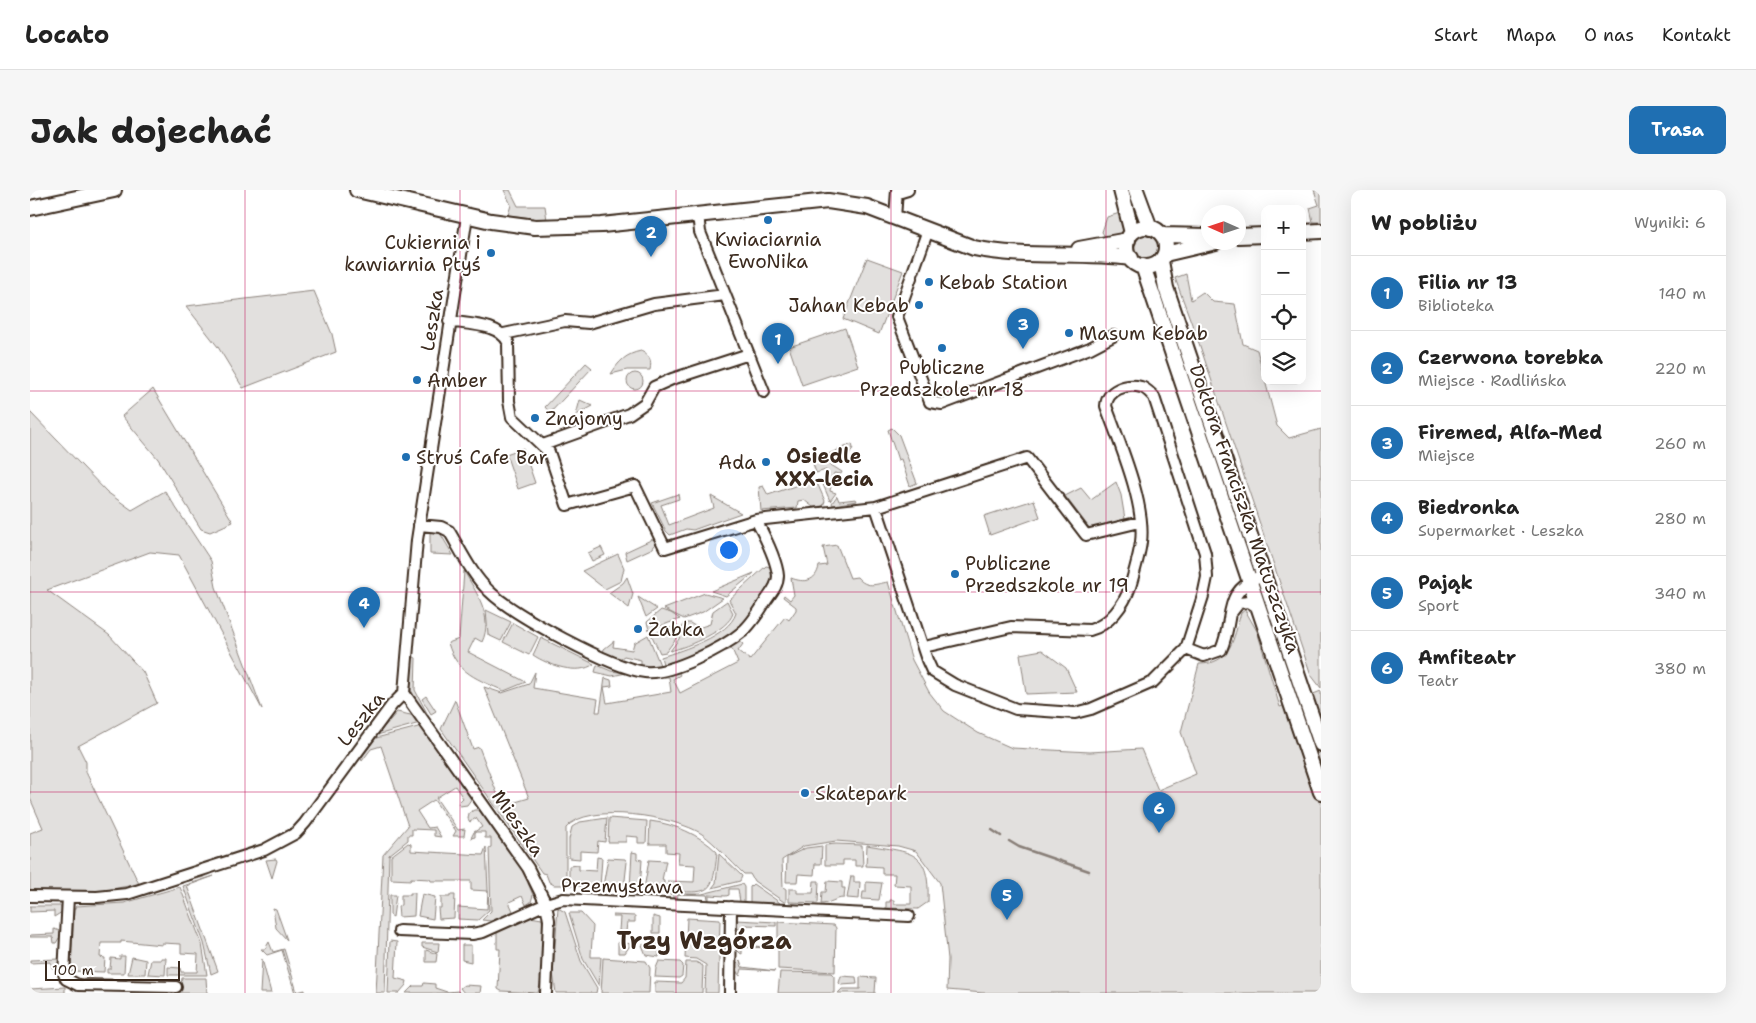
<!DOCTYPE html>
<html lang="pl">
<head>
<meta charset="utf-8">
<style>
  :root { --surface:#fff; --page:#f6f6f6; --text:#222; --muted:#767676; --line:#e0e0e0; --accent:#1f6fb2 }
  body { margin:0; font-family:"Shantell Sans",sans-serif; background:var(--page); color:var(--text) }
  .controls { position:absolute; right:15px; top:15px; display:grid; overflow:hidden; border-radius:10px; box-shadow:0 5px 20px #0002 }
  .controls button { width:45px; height:45px; display:grid; place-items:center; padding:0; border:0; border-bottom:1px solid var(--line); background:var(--surface); color:var(--text); font:25px sans-serif }
  .compass { position:absolute; left:1171px; top:15px; width:45px; height:45px; border-radius:50%; background:var(--surface); box-shadow:0 5px 20px #0002; rotate:273deg }
  .scale { position:absolute; left:15px; bottom:12px; width:135px; box-sizing:border-box; padding-left:5px; border:2px solid #3b2a1e; border-top:0; font-size:14px; line-height:18px; white-space:nowrap; color:#3b2a1e; -webkit-text-stroke:4px #fff; paint-order:stroke }
  .you { position:absolute; left:698px; top:359px; width:18px; height:18px; margin:-12px; border:4px solid #fff; border-radius:50%; background:#1a73e8; box-shadow:0 0 0 8px #1a73e833 }
  .badge { display:grid; place-items:center; width:32px; height:32px; border-radius:50%; background:var(--accent); color:#fff; font-size:16px; font-weight:700 }
  .pin { position:absolute; translate:-50% -41px; filter:drop-shadow(0 1px 2px #0008) }
  .pin::after { content:''; position:absolute; top:26px; width:18px; height:15px; background:inherit; clip-path:polygon(0 0,100% 0,50% 100%) }
  .list { margin:0; padding:0; list-style:none }
  h2 { display:flex; justify-content:space-between; align-items:center; height:65px; margin:0; padding:0 20px; font-size:21px }
  h2 small { font-size:16px; font-weight:400; color:var(--muted) }
  .list li { display:grid; grid-template-columns:32px 1fr auto; gap:15px; align-items:center; box-sizing:border-box; height:75px; padding:0 20px; border-top:1px solid var(--line) }
  .list b { display:block; font-size:19px; white-space:nowrap }
  .list p { margin:0; font-size:16px; white-space:nowrap; color:var(--muted) }
  .list em { font-size:16px; font-style:normal; color:var(--muted) }
  .icon { flex:none; width:28px; height:28px; fill:none; stroke:currentColor; stroke-width:2; stroke-linecap:round; stroke-linejoin:round }
  .map { position:relative; flex:none; width:1291px; height:803px; overflow:hidden; border-radius:10px }
  header { display:flex; align-items:center; gap:30px; box-sizing:border-box; height:70px; padding:0 25px; background:var(--surface); border-bottom:1px solid var(--line) }
  header strong { font-size:24px }
  nav { display:flex; gap:28px; margin-inline-start:auto; font-size:18px }
  .intro { display:flex; align-items:center; justify-content:space-between; box-sizing:border-box; height:120px; padding:0 30px }
  h1 { margin:0; font-size:35px }
  .button { padding:12px 22px; border-radius:10px; background:var(--accent); color:#fff; font-size:18px; font-weight:700 }
  main { display:flex; gap:30px; padding:0 30px }
  aside { flex:1; background:var(--surface); border-radius:10px; box-shadow:0 5px 20px #0002 }
  .map>svg:first-child { display:block }
  .green { fill:#e2e0de; stroke:#8e857e }
  .lines { fill:none; stroke-linecap:round; stroke-linejoin:round }
  .stream { stroke:#887e77; stroke-width:2.5 }
  .street-casing { stroke:#3b2a1e; stroke-width:14 }
  .secondary-casing { stroke:#3b2a1e; stroke-width:18 }
  .street { stroke:#fff; stroke-width:10 }
  .secondary { stroke:#fff; stroke-width:14 }
  .grid { fill:none; stroke:#c2185b; stroke-width:1; stroke-opacity:0.55 }
  .poi-dot { fill:#1f6fb2; stroke:#fff; stroke-width:2 }
  .labels { text-anchor:middle; dominant-baseline:central; stroke-width:4; stroke-linejoin:round; paint-order:stroke }
  .poi-label { font-size:19px; fill:#3b2a1e; stroke:#fff; text-anchor:start }
  .street-label { font-size:19px; fill:#3b2a1e; stroke:#fff }
  .neighbourhood-label { font-size:20px; font-weight:bold; fill:#3b2a1e; stroke:#fff }
  .district-label { font-size:24px; font-weight:bold; fill:#3b2a1e; stroke:#fff }
</style>
</head>
<body>
<header>
<strong>Locato</strong>
<nav><a>Start</a><a>Mapa</a><a>O nas</a><a>Kontakt</a></nav>
</header>
<div class="intro"><h1>Jak dojechać</h1><a class="button">Trasa</a></div>
<main>
<div class="map">
<svg width="1291" height="803" viewBox="0 0 1291 803">
  <rect width="100%" height="100%" fill="#fff"/>
  <filter id="ink" filterUnits="userSpaceOnUse"><feTurbulence type="fractalNoise" baseFrequency=".02" numOctaves="2"/><feDisplacementMap in="SourceGraphic" scale="10" xChannelSelector="R" yChannelSelector="G"/><feConvolveMatrix kernelMatrix="1 2 1 2 8 2 1 2 1" color-interpolation-filters="sRGB"/></filter>
  <g filter="url(#ink)">
    <path class="green" d="M474 0H480L488 16H515L517 30 478 25 481 15Z
      M1284 0H1291V32H1283L1280 18 1289 15Z
      M1093 22C1095 42 1096 42 1078 51L1072 42 1077 27Z
      M1105 57a12 12 0 1 1 24 0a12 12 0 1 1-24 0Z
      M837 68 873 81 849 144 813 129Z
      M1156 84 1161 110 1173 102 1183 112 1205 114 1213 154 1227 160 1247 236 1259 248 1291 239V498L1281 485 1170 156 1145 88Z
      M284 101 302 144 306 162 213 198 188 157 156 116Z
      M815 138 828 176 772 195 759 157Z
      M611 161C620 166 622 170 620 180H597L581 184C589 171 596 164 611 161Z
      M556 173 562 178 520 223 515 217Z
      M597 191a8 8 0 1 1 16 0a8 8 0 1 1-16 0Z
      M123 199 203 332 180 342 171 339 128 269 92 226Z
      M550 210 563 216 546 225Z
      M0 222 77 302 102 320 135 301 181 371 186 397 232 519 149 365 120 362 17 400 79 445 113 482 127 513 48 556 56 572V582L109 694 66 702 0 700V643L13 638 0 608Z
      M862 238 869 245 887 293 880 296 871 269 868 270 858 240Z
      M822 254 823 258 816 271 811 267 807 272 796 265Z
      M493 258 505 293 488 299 476 264Z
      M781 267 793 270 812 282 811 284 804 283 800 301 806 303 800 311 792 292 798 287 796 280 786 283Z
      M780 291 788 295 795 311 793 316 783 317 774 310 768 311 767 318 731 321 729 297 733 296 738 305Z
      M1086 292 1091 305 1095 329 1061 340 1035 306 1051 298 1061 310Z
      M648 304 649 309 631 315 639 335 684 318 681 306 711 323 663 340 656 339 640 345 636 341 622 313Z
      M807 306 809 311 826 309 827 311 803 315 802 313Z
      M1004 310 1010 327 960 345 954 326Z
      M400 340 410 343 423 365 400 364Z
      M623 349 627 351 623 358 597 370 595 362Z
      M807 355 820 388 827 387C837 399 845 394 858 392L882 470 899 502 914 521 948 543 982 558 1060 562 1111 559 1128 600 1166 584 1151 542 1169 474C1201 474 1203 450 1211 423L1215 420 1227 441 1250 517 1291 501V803H954L917 800 918 769 910 693 886 661 868 656 806 651 774 656 752 670 753 697 756 699V712H754L724 691 720 684H714C700 671 687 655 672 644 647 627 557 611 536 638V695H524L519 692 516 684 512 683 411 539 425 510 443 559 449 557 472 616 499 608 454 497 472 503 499 494 505 482 503 498 568 509 566 522H570L575 488 581 490 582 496 574 497 577 513 641 502 639 487H634V484L648 481 650 485 643 489 650 503 708 473 702 459 696 461 695 458 708 450 713 454 708 461 720 470 755 427 759 430 766 420V417L753 407 754 405 760 410 764 405 761 388C774 393 786 392 789 376L797 375 793 357Z
      M571 357 575 365 562 371 558 363Z
      M588 364 594 378 591 391 575 399 552 381Z
      M736 376 740 377C749 397 714 435 697 446 678 459 655 469 633 474L631 467C653 460 699 446 706 423L699 410Z
      M434 381C446 402 464 427 452 452L445 448 438 462 496 492 474 501C448 489 427 484 418 453L429 449Z
      M724 383 696 406 681 401Z
      M597 387 603 404 599 418 579 403 593 393Z
      M675 403 693 408 673 422 654 429 634 419Z
      M608 407 627 419 616 427Z
      M697 411 703 423C699 440 657 457 640 461L649 449 654 433H660L668 438 680 434 683 421Z
      M456 420 481 432 471 451 458 445Z
      M631 420 641 423 650 429 619 440 617 432Z
      M483 433 508 447 499 465 473 452Z
      M647 436 649 437 647 447 636 462 630 463 621 444Z
      M618 445 630 475 611 477V470L594 466 588 470 573 463 574 459 584 451 583 457 602 460 604 453Z
      M511 448 564 474C548 486 518 475 503 465Z
      M1012 460 1036 478 1047 502 996 504 990 464Z
      M382 466 386 468 385 500 398 525 396 527 381 500Z
      M567 475 581 481 596 483 582 486 565 482Z
      M396 506 406 521 401 524 392 509Z
      M367 522 385 526 390 533 347 545Z
      M392 536 442 608 437 615 430 616 428 613 433 608 425 596 406 608 428 640 435 639 434 646H423L426 641 404 610 387 621 398 638 405 637 411 647 404 646V640L382 639V645H378V650L359 665 355 803H346L353 665 378 636 351 556 341 559 332 571 331 568 346 548Z
      M444 620H452L495 683 500 691 498 693 503 705 501 712 496 715 492 706 479 712 483 721 461 731 452 730 461 721 459 658 461 657V648H455V642H445V647L441 648 444 642 452 637 446 628 440 632 438 629 439 623Z
      M577 628 575 652 568 651 567 662 550 661V669L539 668V649L542 637 550 632Z
      M579 628 617 631 616 653H608V647L596 646V652H578Z
      M620 631C644 634 669 644 687 662 683 706 680 703 637 701L638 691 664 692 665 675 648 674 649 663 636 662V654H619Z
      M378 653 381 654V661L453 665 456 657 459 720 448 730 428 729V717L457 719 458 701 441 700V691H401L400 689 381 688V690L361 689V666Z
      M806 654 832 655 833 676H825V670H813V675H795V655Z
      M837 655C882 663 900 659 898 712L888 719 856 718V712H860V710H864V714H881V696L864 695 865 684H852V677L836 676Z
      M792 656 791 674H785L784 685 768 684 767 692H756L757 667 776 658Z
      M602 662 607 663V669L612 670 610 699 600 698Z
      M689 664 712 686 710 691 682 698 686 693Z
      M567 667 572 668 570 698 539 695V676L549 675V680L566 681Z
      M578 668 595 669 597 672 594 699 573 696Z
      M246 669 247 671 242 688 236 670Z
      M619 670 636 671 632 690 634 691V701L614 699Z
      M183 683C177 687 163 690 154 692 119 704 86 713 48 713L94 709Z
      M184 686 157 696 188 781 181 784 174 753 153 696Z
      M821 686H824V692H830L829 709 817 708Z
      M784 691H789L788 713 759 712V699H767V703H783Z
      M797 691 812 692V698H815L814 708C805 708 799 714 791 714L792 702H796Z
      M836 692 852 693 849 710 832 709 833 702H836Z
      M712 694 714 697V713L710 712 708 699H699V705L696 706 679 705V712L677 705 648 704 647 710H643V704H637H672Z
      M723 694 749 712 751 715 720 713V697Z
      M150 697 172 754 177 785H138V777L150 778 151 782H167L168 764 151 763V754L132 753V755L91 751V753H71L70 767 75 768 74 782 41 781 44 720 46 716 94 713Z
      M380 703H385L384 726 369 727 368 716 371 715V705H380Z
      M392 704 405 707 403 729 388 726Z
      M360 705H366L363 727 360 725Z
      M420 705H425L424 728 409 729 408 718H411V707H420Z
      M0 716H31L32 722 24 727V721L0 722Z
      M243 718 246 719 257 750 246 738Z
      M528 718 535 722 551 771 567 798 566 803H526L523 783Z
      M539 723H551L563 736 561 764V767H571L569 796 553 769Z
      M583 725 605 726V732H597L596 742 589 741 590 727H583Z
      M623 726 630 728V743H623Z
      M500 727 512 729 513 736 511 790 508 803 471 801 468 799 470 759H467V742Z
      M657 728 690 730 688 803H675L676 775 666 769 655 768Z
      M706 730 746 732V736L713 735 712 739H707Z
      M748 732 804 735 806 738 805 782 748 779Z
      M24 739 30 741 31 745 26 753H24L23 747H0V745L24 744Z
      M710 748 712 755 746 758 712 757V764L710 763 706 759V752Z
      M360 751 367 752 365 788 377 791 376 795 369 803H358Z
      M239 752 243 762 254 759 267 802 275 800V803H265L252 760 237 765 231 759H235Z
      M588 752 601 754 595 763H588Z
      M392 753H409L408 762 392 757Z
      M629 754V767L616 765 612 755Z
      M432 755H441V772L432 770Z
      M396 760 407 764 406 772H396Z
      M90 766H95L94 783H77V779H80L81 768 90 769Z
      M102 767 116 770 115 784H98Z
      M131 768H136L135 785 118 784 121 770H131Z
      M573 768 616 771 620 778 619 803H571Z
      M30 769 27 777 22 778 21 772 0 773V770Z
      M232 769 241 803H230Z
      M629 771 650 772 653 775 652 786 649 788 625 787 626 778Z
      M710 771 712 777 745 781 712 779 710 786 706 781V775Z
      M656 772H666L673 776 672 803H625V792L651 793 655 788Z
      M750 782 801 783 804 786V803H748Z
      M811 786 826 787 827 794 811 795 809 793Z
      M830 787 846 788 845 803H808L812 799H830Z
      M152 788H176L177 803H150Z
      M394 793 405 794V798L417 802 428 801 430 803H376L383 796H393Z
      M434 795 451 796 450 803H434L430 798Z
      M35 797V803H0V799Z"/>
    <g class="lines">
      <path class="stream" d="M962 640 971 646
        M979 651 989 657 1059 681"/>
      <defs>
        <path id="street" d="M868 3 878 0
          M668 24 670 42 734 202
          M865 28 867 0
          M898 40 867 127 900 212 912 214 1060 158 1083 146
          M474 144 535 131 559 133 624 114 695 105
          M513 255 599 224 615 213 624 197 642 189 719 164
          M846 317 897 470 902 481 925 495 986 519 1045 523 1061 519 1123 492 1156 459 1173 406 1177 387 1175 363 1124 207C1120 203 1116 198 1111 197 1096 193 1077 200 1076 216 1089 252 1116 314 1111 352 1109 367 1104 383 1100 397 1094 415 1079 435 1060 440L981 437 894 457
          M726 330 846 317 997 268 1056 345 1110 332
          M389 335 411 337 419 341C431 361 442 385 459 401 483 425 582 478 615 482 640 485 693 458 712 442 722 434 730 420 737 409 742 402 748 395 748 386 747 371 733 343 726 330L635 358 605 296 537 315 519 262 482 227 479 211 478 152C468 133 439 135 419 131
          M1202 422 1209 413 1219 412 1227 417
          M1156 459 1174 466 1191 460C1206 425 1190 404 1232 385
          M374 503 498 678 516 714 519 730 516 803
          M0 706 67 707 97 704 234 660 266 643 275 633 362 515 374 503 387 350 437 26
          M38 707 34 784 36 789 48 795 146 797
          M369 741 442 744 453 742 516 714 533 709 879 726
          M700 803 701 717"/>
        <path id="secondary" d="M327 0 461 31 505 37 572 35 798 11 837 17 944 58C995 69 1048 61 1101 68
          M1091 0 1102 43
          M1106 0 1120 38
          M0 18 84 0
          M1096 57a20 20 0 1 1 40 0a20 20 0 1 1-40 0Z
          M1272 42 1291 41
          M1132 45 1178 46
          M1208 46 1235 45
          M1049 59 1098 50
          M1135 64 1186 52
          M1131 71 1136 98 1291 554
          M1113 76 1291 602"/>
      </defs>
      <use href="#street" class="street-casing"/>
      <use href="#secondary" class="secondary-casing"/>
      <use href="#street" class="street"/>
      <use href="#secondary" class="secondary"/>
    </g>
  </g>
  <path class="grid" d="M215 0V803M430 0V803M646 0V803M861 0V803M1076 0V803M0 201H1291M0 402H1291M0 602H1291"/>
  <g class="poi-dot">
    <circle cx="738" cy="30" r="5"/>
    <circle cx="461" cy="63" r="5"/>
    <circle cx="899" cy="92" r="5"/>
    <circle cx="889" cy="115" r="5"/>
    <circle cx="1039" cy="143" r="5"/>
    <circle cx="912" cy="158" r="5"/>
    <circle cx="387" cy="190" r="5"/>
    <circle cx="505" cy="228" r="5"/>
    <circle cx="376" cy="267" r="5"/>
    <circle cx="736" cy="272" r="5"/>
    <circle cx="925" cy="384" r="5"/>
    <circle cx="608" cy="439" r="5"/>
    <circle cx="775" cy="603" r="5"/>
  </g>
  <g class="labels">
    <g class="poi-label">
      <text x="738" y="49" text-anchor="middle">Kwiaciarnia<tspan x="738" dy="22">EwoNika</tspan></text>
      <text x="451" y="52" text-anchor="end">Cukiernia i<tspan x="451" dy="22">kawiarnia Ptyś</tspan></text>
      <text x="909" y="92">Kebab Station</text>
      <text x="879" y="115" text-anchor="end">Jahan Kebab</text>
      <text x="1049" y="143">Masum Kebab</text>
      <text x="912" y="177" text-anchor="middle">Publiczne<tspan x="912" dy="22">Przedszkole nr 18</tspan></text>
      <text x="397" y="190">Amber</text>
      <text x="515" y="228">Znajomy</text>
      <text x="386" y="267">Struś Cafe Bar</text>
      <text x="726" y="272" text-anchor="end">Ada</text>
      <text x="935" y="373">Publiczne<tspan x="935" dy="22">Przedszkole nr 19</tspan></text>
      <text x="618" y="439">Żabka</text>
      <text x="785" y="603">Skatepark</text>
    </g>
    <g class="street-label">
      <text transform="translate(402 130) rotate(-81)">Leszka</text>
      <text transform="translate(1215 319) rotate(71)">Doktora Franciszka Matuszczyka</text>
      <text transform="translate(331 529) rotate(-52)">Leszka</text>
      <text transform="translate(488 633) rotate(55)">Mieszka</text>
      <text transform="translate(592 696) rotate(1)">Przemysława</text>
    </g>
    <g class="neighbourhood-label">
      <text x="794" y="266">Osiedle<tspan x="794" dy="23">XXX-lecia</tspan></text>
    </g>
    <g class="district-label">
      <text x="674" y="751">Trzy Wzgórza</text>
    </g>
  </g>
</svg>
<div class="controls">
<button>+</button>
<button>−</button>
<button><svg class="icon" aria-label="locate" viewBox="0 0 24 24"><circle cx="12" cy="12" r="6"/><path d="M12 2v4M12 18v4M2 12h4M18 12h4"/></svg></button>
<button><svg class="icon" aria-label="layers" viewBox="0 0 24 24"><path d="M12 4l9 5-9 5-9-5zM3 14l9 5 9-5"/></svg></button>
</div>
<svg class="compass" viewBox="-18 -18 36 36"><path d="M0-13l5 13h-10z" fill="#e53935"/><path d="M0 13l5-13h-10z" fill="#767676"/></svg>
<div class="scale">100 m</div>
<div class="you"></div>
<div class="pin badge" style="left:748px;top:174px">1</div>
<div class="pin badge" style="left:621px;top:67px">2</div>
<div class="pin badge" style="left:993px;top:159px">3</div>
<div class="pin badge" style="left:334px;top:438px">4</div>
<div class="pin badge" style="left:977px;top:730px">5</div>
<div class="pin badge" style="left:1129px;top:643px">6</div>
</div>
<aside>
<h2>W pobliżu<small>Wyniki: 6</small></h2>
<ul class="list">
<li><span class="badge">1</span><div><b>Filia nr 13</b><p>Biblioteka</p></div><em>140 m</em></li>
<li><span class="badge">2</span><div><b>Czerwona torebka</b><p>Miejsce · Radlińska</p></div><em>220 m</em></li>
<li><span class="badge">3</span><div><b>Firemed, Alfa-Med</b><p>Miejsce</p></div><em>260 m</em></li>
<li><span class="badge">4</span><div><b>Biedronka</b><p>Supermarket · Leszka</p></div><em>280 m</em></li>
<li><span class="badge">5</span><div><b>Pająk</b><p>Sport</p></div><em>340 m</em></li>
<li><span class="badge">6</span><div><b>Amfiteatr</b><p>Teatr</p></div><em>380 m</em></li>
</ul>
</aside>
</main>
</body>
</html>
